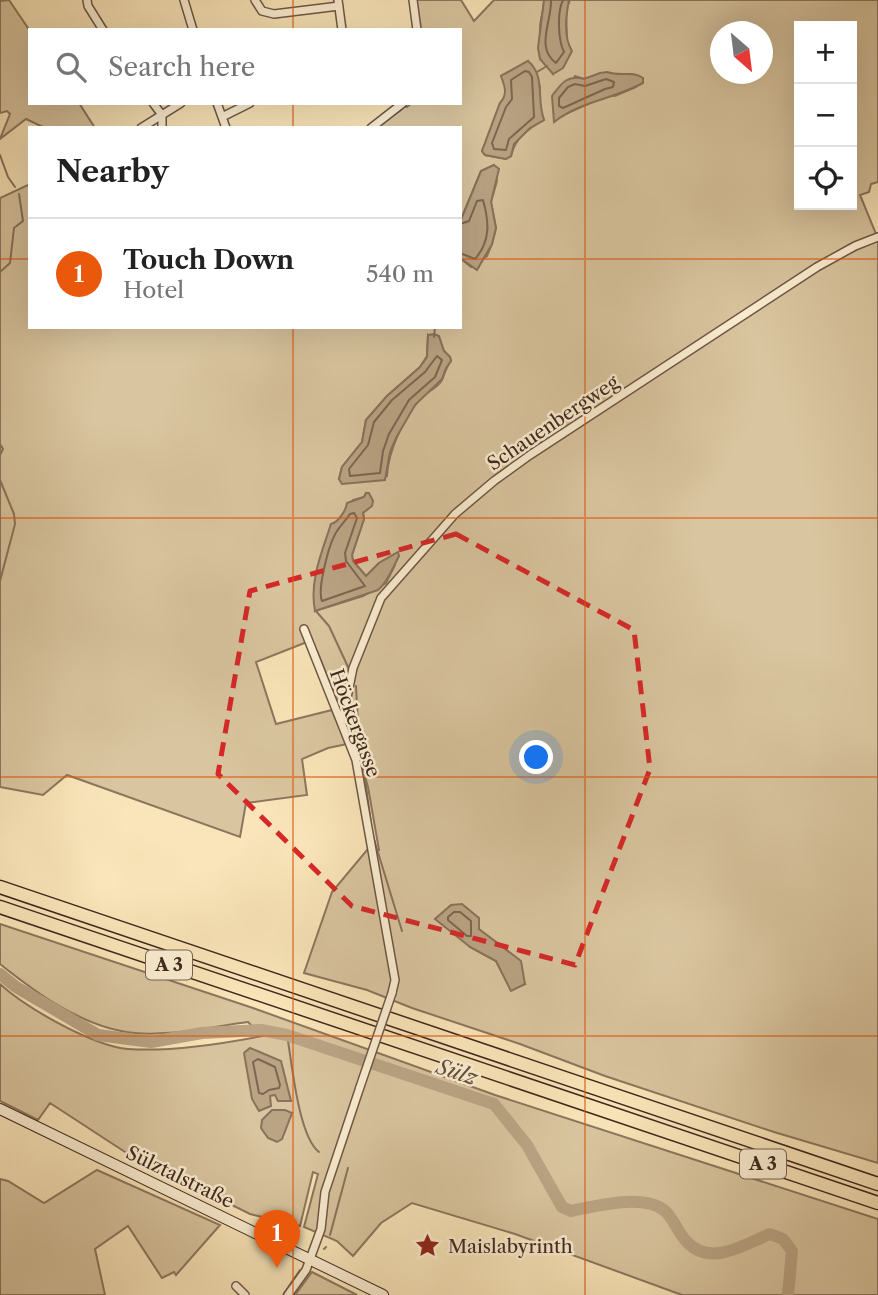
<!DOCTYPE html>
<html lang="en">
<head>
<meta charset="utf-8">
<style>
  :root { --surface:#fff; --page:#f6f6f6; --text:#222; --muted:#767676; --line:#e0e0e0; --accent:#ea580c }
  body { margin:0; font-family:"Libre Caslon Text",serif; background:var(--page); color:var(--text) }
  .controls { position:absolute; right:21px; top:21px; display:grid; overflow:hidden; border-radius:0px; box-shadow:0 7px 28px #0002 }
  .controls button { width:63px; height:63px; display:grid; place-items:center; padding:0; border:0; border-bottom:2px solid var(--line); background:var(--surface); color:var(--text); font:35px sans-serif }
  .compass { position:absolute; left:710px; top:21px; width:63px; height:63px; border-radius:50%; background:var(--surface); box-shadow:0 7px 28px #0002; rotate:152deg }
  .you { position:absolute; left:537px; top:758px; width:24px; height:24px; margin:-18px; border:5px solid #fff; border-radius:50%; background:#1a73e8; box-shadow:0 0 0 10px #1a73e833 }
  .badge { display:grid; place-items:center; width:46px; height:46px; border-radius:50%; background:var(--accent); color:#fff; font-size:23px; font-weight:700 }
  .pin { position:absolute; translate:-50% -58px; filter:drop-shadow(0 2px 4px #0008) }
  .pin::after { content:''; position:absolute; top:37px; width:24px; height:21px; background:inherit; clip-path:polygon(0 0,100% 0,50% 100%) }
  .list { margin:0; padding:0; list-style:none }
  h2 { display:flex; justify-content:space-between; align-items:center; height:91px; margin:0; padding:0 28px; font-size:30px }
  h2 small { font-size:23px; font-weight:400; color:var(--muted) }
  .list li { display:grid; grid-template-columns:46px 1fr auto; gap:21px; align-items:center; box-sizing:border-box; height:112px; padding:0 28px; border-top:2px solid var(--line) }
  .list b { display:block; font-size:26px; white-space:nowrap }
  .list p { margin:0; font-size:23px; white-space:nowrap; color:var(--muted) }
  .list em { font-size:23px; font-style:normal; color:var(--muted) }
  .icon { flex:none; width:38px; height:38px; fill:none; stroke:currentColor; stroke-width:2; stroke-linecap:round; stroke-linejoin:round }
  .map { position:relative; flex:none; width:878px; height:1295px; overflow:hidden }
  .search { position:absolute; background:var(--surface); box-shadow:0 7px 28px #0002; left:28px; top:28px; width:434px; height:77px; display:flex; align-items:center; gap:18px; box-sizing:border-box; padding:0 24px; border-radius:0px; color:var(--muted); font-size:26px }
  .panel { position:absolute; background:var(--surface); box-shadow:0 7px 28px #0002; left:28px; top:126px; width:434px; height:203px; border-radius:0px }
  .map>svg:first-child { display:block }
  .green { fill:#d9c59f; stroke:#8c765e; stroke-width:2; fill-rule:evenodd }
  .water { fill:#baa484; stroke:#89725b; stroke-width:2 }
  .lines { fill:none; stroke-linecap:round; stroke-linejoin:round }
  .shore { stroke:#7c6651; stroke-width:2 }
  .stream { stroke:#89725b; stroke-width:2 }
  .river { stroke:#baa484; stroke-width:12 }
  .minor-casing { stroke:#6e5645; stroke-width:10 }
  .secondary-casing { stroke:#3f271e; stroke-width:12 }
  .motorway-casing { stroke:#3f271e; stroke-width:15 }
  .minor { stroke:#fbeed2; stroke-width:7 }
  .secondary { stroke:#fbeed2; stroke-width:10 }
  .motorway { stroke:#f9e5b9; stroke-width:12 }
  .minor-bridge-casing { stroke:#6e5645; stroke-width:10; stroke-linecap:butt }
  .minor-bridge { stroke:#fbeed2; stroke-width:7 }
  .marked { fill:none; stroke:#d62828; stroke-width:5; stroke-dasharray:14 9; stroke-linejoin:round }
  .grid { fill:none; stroke:#e0560d; stroke-width:2; stroke-opacity:0.55 }
  .labels { text-anchor:middle; dominant-baseline:central; stroke-width:5; stroke-linejoin:round; paint-order:stroke }
  .shield { fill:#fbeed2; stroke:#776354; stroke-width:2 }
  .shield-label { font-size:18px; font-weight:bold; fill:#3f271e }
  .street-label { font-size:19px; fill:#3f271e; stroke:#fbeed2 }
  .poi-label { font-size:19px; fill:#3f271e; stroke:#fbeed2; text-anchor:start }
  .water-label { font-size:21px; font-style:italic; fill:#644c3d; stroke:#fbeed2 }
</style>
</head>
<body>
<div class="map">
<svg width="878" height="1295" viewBox="0 0 878 1295">
  <rect width="100%" height="100%" fill="#f9e5b9"/>
  <filter id="stains"><feTurbulence type="fractalNoise" baseFrequency=".00286" numOctaves="4"/><feColorMatrix values="0 0 0 0 .2 0 0 0 0 .09 0 0 0 0 .02 0 0 0 .5 -.17"/></filter>
  <radialGradient id="worn" r=".72"><stop offset=".6" stop-color="#630" stop-opacity="0"/><stop offset="1" stop-color="#630" stop-opacity=".3"/></radialGradient>
  <path class="green" d="M9 0 30 31V103H79L95 128H45L26 119 0 139 10 114 7 111 0 113V1Z
    M418 0H461L474 21 494 0H544C544 10 540 19 540 29 539 42 545 63 553 74L567 44 566 9 570 0H878V182L871 184 869 192 860 195 876 234H878V1163L774 1132 605 1076 520 1044 412 1008 367 990 304 973 332 892 367 850H379L368 787 358 751 317 651 307 642 256 662 276 724 332 710 347 744 328 748 302 759 307 795 246 803 240 837 67 775 43 795 0 787V198L30 184V327H460V258L471 267 487 256 492 244 496 228 491 202 497 181 494 165 481 171 460 222V128H377L384 119H388L401 110 402 106 407 107 412 103H460V30H420L415 1ZM799 26H852V205H799ZM720 32H762V74H720ZM528 61 540 87 538 100 544 120C528 129 515 138 511 156L506 159 485 155 482 151 500 103 505 97 506 88 501 76ZM631 74 636 87 615 96 608 95 561 116 554 122 575 76 584 79ZM428 335 450 357 451 361C446 367 445 373 442 380 438 388 426 392 421 398 404 417 388 451 387 476L339 479 342 467 362 442 366 420 387 396 420 367 427 356ZM366 493 373 501 363 513 364 519 352 555 353 561 366 576 379 563 397 553 395 565 386 583 363 596 315 611 331 524 336 523 353 500 364 497ZM479 918V929L525 984 511 990 496 961 470 947Z
    M0 924 253 1008 495 1095 878 1219V1295H682L515 1234 412 1203 381 1223 353 1256 337 1241 304 1227 318 1174 313 1172 300 1226 250 1214 125 1152 50 1103 38 1120 0 1101V984C26 1008 93 1046 128 1049 171 1052 221 1044 262 1036L248 1022C209 1027 160 1039 121 1031 76 1022 35 992 0 964Z
    M97 1170 220 1225 176 1275 174 1272 162 1278 128 1226 95 1249 105 1295H0V1179L8 1181 44 1203Z
    M312 1272 357 1295H295Z"/>
  <path class="water" d="M544 0H569C566 15 563 37 572 51L563 68 553 74 540 59 538 48Z
    M528 61C546 76 536 99 544 120L530 128 514 144 511 156 506 159 485 155 482 151 500 103C508 94 505 87 501 76Z
    M607 72C622 77 632 70 643 78V83C614 99 581 101 554 122L552 96C561 84 567 74 584 79L600 73Z
    M494 165 499 169 491 202 496 228 492 244 477 270 460 258V222L481 171Z
    M434 334 439 336 444 351 450 357 451 361 446 368 442 379 415 405 396 438 390 452 385 480 342 484 339 479 342 467 362 442 366 420 387 396 420 367 427 357 428 335Z
    M366 493H369L373 501 372 506 363 513 364 519 352 555 353 561 366 576 379 563 398 552 399 556C393 567 388 582 378 590L315 611C309 581 322 552 331 524 339 522 346 510 347 503L364 497Z
    M462 904 479 918V929L521 961 525 984 511 991 496 961 470 947 435 919 451 905Z
    M250 1048 281 1061 291 1101H278L275 1095 270 1096 271 1106 259 1111 252 1099 244 1053Z
    M272 1110H285L292 1113 282 1139 277 1142 268 1138 261 1128 262 1120Z"/>
  <g class="lines">
    <path class="shore" d="M551 0C552 21 535 48 556 63L564 52C558 40 557 12 563 0
      M525 71 529 72 532 77 534 117 509 139 506 150 494 149 492 143 506 107 512 99 511 80Z
      M606 79 614 82 613 87 605 89 563 108 559 106V98L568 87 575 84 585 86Z
      M460 224 469 221 477 201 483 200C489 221 491 241 475 259L460 253
      M437 356 442 360 435 377 409 400 389 434 383 451 380 473 350 476 349 469 368 445 374 422 392 400 425 372Z
      M354 513 357 518 345 553 346 561 365 586 322 601C317 589 329 543 337 531 340 526 346 520 350 514Z
      M454 912H460L471 921V936H467L448 920V917Z
      M258 1059 275 1067 280 1085 279 1088 269 1090 263 1094 259 1093 253 1062Z"/>
    <path class="stream" d="M537 72 547 66
      M0 155 8 177 15 187
      M0 272 10 263 14 228 23 221 19 194
      M434 337 435 327
      M0 444 3 449 0 455
      M0 480 14 514 15 524 0 581
      M315 610 329 626 349 669
      M356 686 358 725 371 824
      M373 836 402 931
      M287 1035C292 1062 298 1136 319 1152
      M330 1235 348 1168
      M324 1249 326 1247
      M283 1295 300 1270"/>
    <path class="river" d="M0 974 16 987 98 1035 151 1042 202 1033 261 1030 287 1035 494 1104 527 1145 562 1207 571 1211C596 1206 645 1193 665 1211 674 1219 678 1233 687 1242 711 1267 743 1245 770 1234L783 1239 792 1251 788 1295"/>
    <defs>
      <path id="minor" d="M87 0 88 6 103 30
        M184 0 193 30
        M255 0 262 11 274 14 339 6
        M338 0 342 30
        M413 0 417 30
        M153 103 162 115V128
        M217 103 226 128
        M222 117 250 103
        M141 128 181 103
        M371 128 403 103
        M304 629 356 760 395 980 392 993
        M342 722 353 668 381 598 455 514 494 481 530 455 817 267 855 246 878 237
        M236 1286 245 1295
        M288 1295 306 1270 321 1229 325 1192 360 1087"/>
      <path id="secondary" d="M0 1109 383 1295"/>
      <path id="motorway" d="M0 887 878 1184
        M0 907 878 1203"/>
    </defs>
    <use href="#minor" class="minor-casing"/>
    <use href="#secondary" class="secondary-casing"/>
    <use href="#motorway" class="motorway-casing"/>
    <use href="#minor" class="minor"/>
    <use href="#secondary" class="secondary"/>
    <use href="#motorway" class="motorway"/>
    <defs>
      <path id="minor-bridge" d="M360 1087 392 993"/>
    </defs>
    <use href="#minor-bridge" class="minor-bridge-casing"/>
    <use href="#minor-bridge" class="minor-bridge"/>
  </g>
  <path class="marked" d="M456 534 634 630 650 769 575 965 352 906 218 774 250 591Z"/>
  <path class="grid" d="M293 0V30M585 0V1295M293 103V128M0 259H30M460 259H878M293 327V1295M0 518H878M0 777H878M0 1036H878"/>
  <defs>
    <symbol id="sight-bare" viewBox="-9 -9 18 18"><path d="M0-6L1.8-2.2L6-1.7L2.9 1.2L3.7 5.4L0 3.3L-3.7 5.4L-2.9 1.2L-6-1.7L-1.8-2.2Z" fill="#8f2418" stroke="#fbeed2" stroke-width="2.5" paint-order="stroke"/></symbol>
  </defs>
  <g fill-rule="evenodd">
    <use href="#sight-bare" x="410" y="1228" width="35" height="35"/>
  </g>
  <g class="labels">
    <g class="shield">
      <rect x="146" y="950.5" width="46" height="29" rx="5"/>
      <rect x="740" y="1149.5" width="46" height="29" rx="5"/>
    </g>
    <g class="shield-label">
      <text x="169" y="965">A 3</text>
      <text x="763" y="1164">A 3</text>
    </g>
    <g class="street-label">
      <text transform="translate(553 423) rotate(-34)">Schauenbergweg</text>
      <text transform="translate(355 723) rotate(70)">Höckergasse</text>
      <text transform="translate(180 1177) rotate(26)">Sülztalstraße</text>
    </g>
    <g class="poi-label">
      <text x="448" y="1246">Maislabyrinth</text>
    </g>
    <g class="water-label">
      <text transform="translate(457 1072) rotate(18)">Sülz</text>
    </g>
  </g>
  <rect width="100%" height="100%" filter="url(#stains)"/>
  <rect width="100%" height="100%" fill="url(#worn)"/>
</svg>
<div class="controls">
<button>+</button>
<button>−</button>
<button><svg class="icon" aria-label="locate" viewBox="0 0 24 24"><circle cx="12" cy="12" r="6"/><path d="M12 2v4M12 18v4M2 12h4M18 12h4"/></svg></button>
</div>
<svg class="compass" viewBox="-18 -18 36 36"><path d="M0-13l5 13h-10z" fill="#e53935"/><path d="M0 13l5-13h-10z" fill="#767676"/></svg>
<div class="you"></div>
<div class="pin badge" style="left:277px;top:1268px">1</div>
<div class="search"><svg class="icon" aria-label="search" viewBox="0 0 24 24"><circle cx="10" cy="10" r="6"/><path d="M15 15l6 6"/></svg>Search here</div>
<section class="panel">
<h2>Nearby<small></small></h2>
<ul class="list">
<li><span class="badge">1</span><div><b>Touch Down</b><p>Hotel</p></div><em>540 m</em></li>
</ul>
</section>
</div>
</body>
</html>
